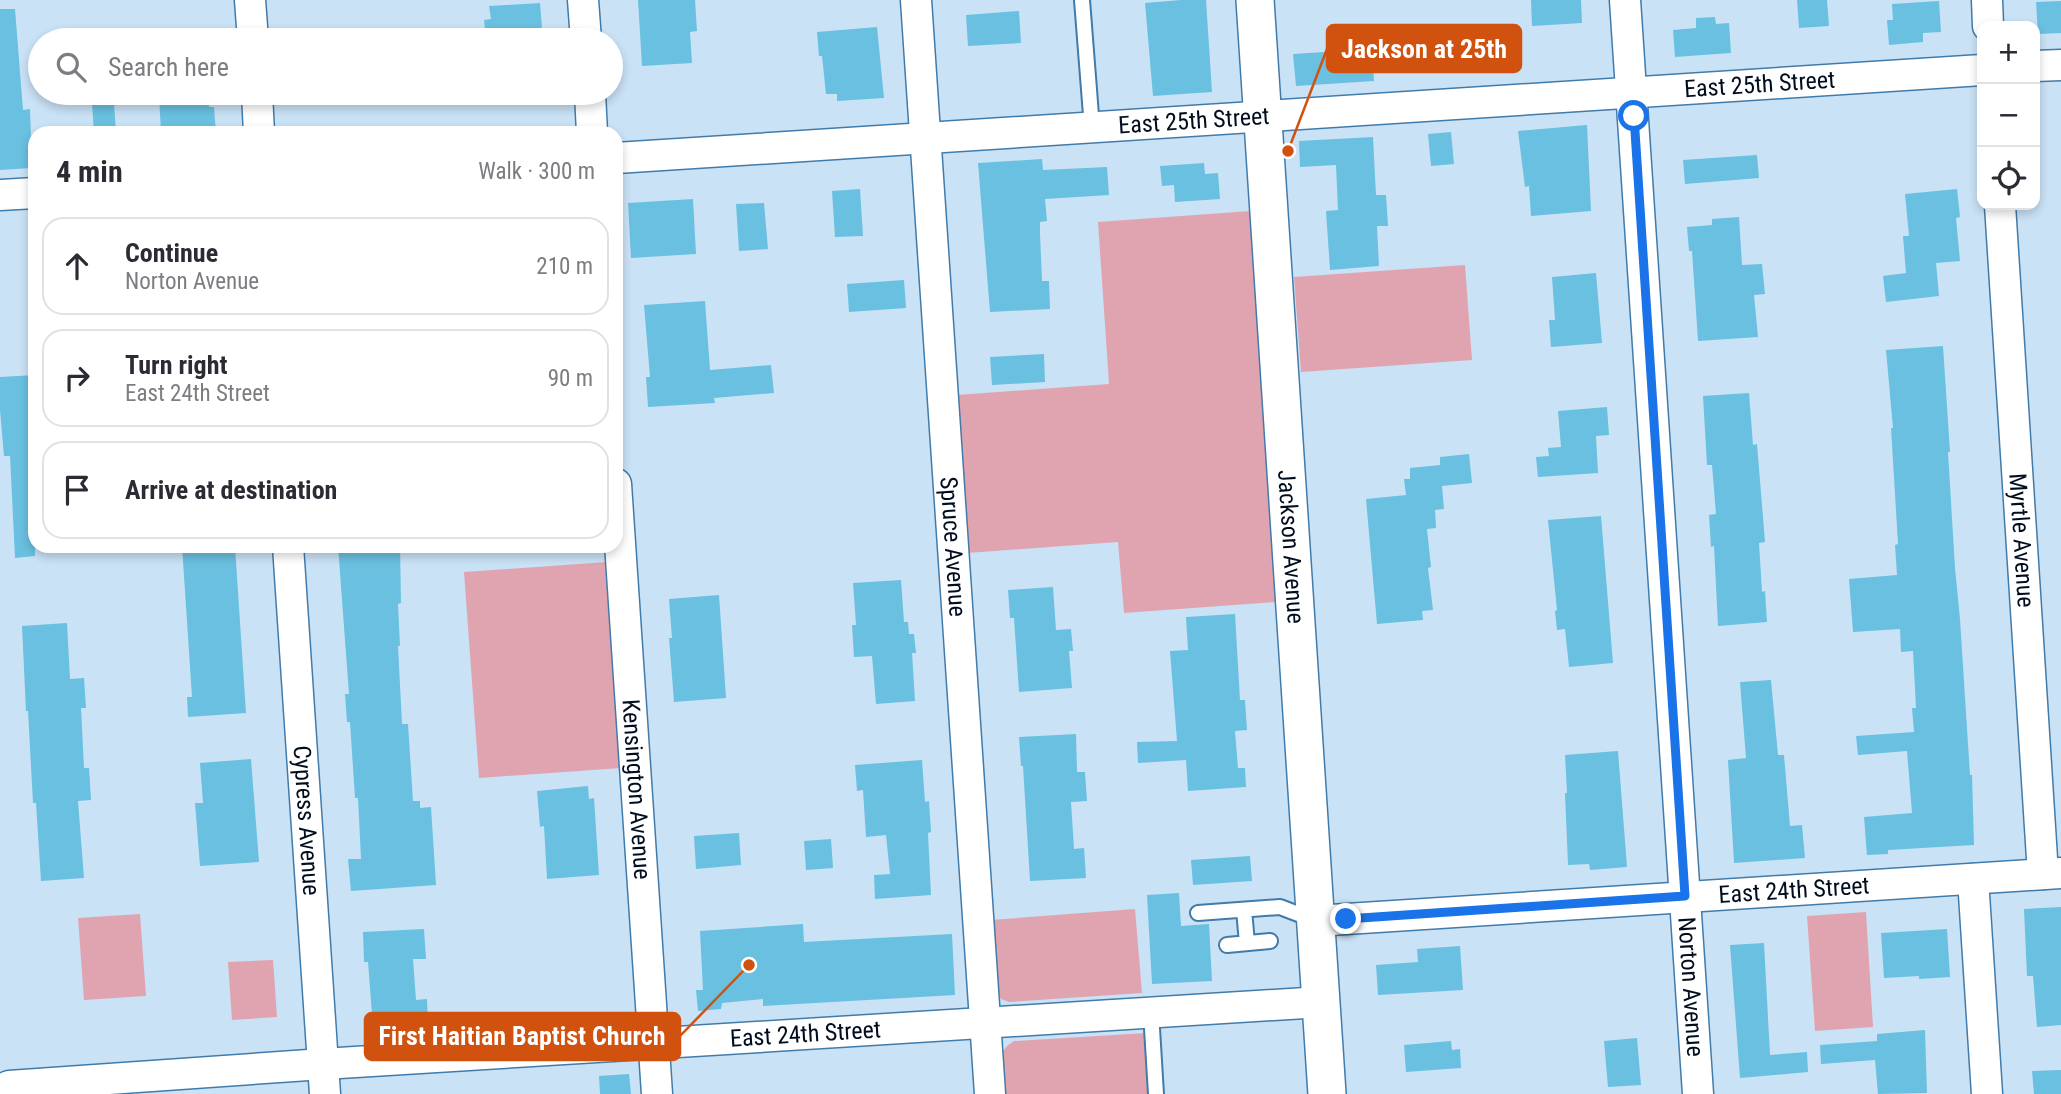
<!DOCTYPE html>
<html lang="en">
<head>
<meta charset="utf-8">
<style>
  :root { --surface:#fff; --page:#f2f2f3; --text:#2b2b33; --muted:#7c7c81; --line:#e1e1e2 }
  body { margin:0; font-family:"Roboto Condensed",sans-serif; background:var(--page); color:var(--text) }
  .controls { position:absolute; right:21px; top:21px; display:grid; overflow:hidden; border-radius:14px; box-shadow:0 4px 10px #0003 }
  .controls button { width:63px; height:63px; display:grid; place-items:center; padding:0; border:0; border-bottom:2px solid var(--line); background:var(--surface); color:var(--text); font:35px sans-serif }
  .stop { position:absolute; width:21px; height:21px; margin:-16px; border:5px solid #1a73e8; border-radius:50%; background:#fff }
  .stop.end { background:#1a73e8; border-color:#fff; box-shadow:0 2px 7px #0008 }
  .list { margin:0; padding:0; list-style:none }
  h2 { display:flex; justify-content:space-between; align-items:center; height:91px; margin:0; padding:0 28px; font-size:30px }
  h2 small { font-size:23px; font-weight:400; color:var(--muted) }
  .list li { display:grid; grid-template-columns:46px 1fr auto; gap:21px; align-items:center; box-sizing:border-box; height:98px; margin:0 14px 14px; padding:0 14px; border:2px solid var(--line); border-radius:21px }
  .list b { display:block; font-size:26px; white-space:nowrap }
  .list p { margin:0; font-size:23px; white-space:nowrap; color:var(--muted) }
  .list em { font-size:23px; font-style:normal; color:var(--muted) }
  .icon { flex:none; width:38px; height:38px; fill:none; stroke:currentColor; stroke-width:2; stroke-linecap:round; stroke-linejoin:round }
  .map { position:relative; flex:none; width:2061px; height:1094px; overflow:hidden }
  .search { position:absolute; background:var(--surface); box-shadow:0 4px 10px #0003; left:28px; top:28px; width:595px; height:77px; display:flex; align-items:center; gap:18px; box-sizing:border-box; padding:0 24px; border-radius:38px; color:var(--muted); font-size:26px }
  .panel { position:absolute; background:var(--surface); box-shadow:0 4px 10px #0003; left:28px; top:126px; width:595px; height:427px; border-radius:21px }
  .map>svg:first-child { display:block }
  .green { fill:#e0a4b1 }
  .building { fill:#6ac0e0 }
  .lines { fill:none; stroke-linecap:round; stroke-linejoin:round }
  .service-casing { stroke:#417baa; stroke-width:18 }
  .minor-casing { stroke:#417baa; stroke-width:33 }
  .tertiary-casing { stroke:#417baa; stroke-width:40 }
  .service { stroke:#fff; stroke-width:14 }
  .minor { stroke:#fff; stroke-width:30 }
  .tertiary { stroke:#fff; stroke-width:37 }
  .route { stroke:#1a73e8; stroke-width:9 }
  .labels { text-anchor:middle; dominant-baseline:central; stroke-width:7; stroke-linejoin:round; paint-order:stroke }
  .street-label { font-size:24px; fill:#000d1e; stroke:#fff }
  .leader { fill:none; stroke:#d1510e; stroke-width:2.5 }
  .callout-dot { fill:#d1510e; stroke:#fff; stroke-width:2.5 }
  .callout { fill:#d1510e; stroke:#d1510e; stroke-width:2.5 }
  .callout-label { font-size:26px; text-anchor:middle; font-weight:bold; fill:#fff }
</style>
</head>
<body>
<div class="map">
<svg width="2061" height="1094" viewBox="0 0 2061 1094">
  <rect width="100%" height="100%" fill="#cae2f6"/>
  <path class="green" d="M1250 211 1277 602 1124 613 1118 542 967 553 957 395 1109 384 1098 222Z
    M1465 265 1472 360 1301 372 1294 277Z
    M607 562 621 768 479 778 464 572Z
    M1135 909 1142 993 1009 1002 1001 999 996 990 991 920Z
    M1866 912 1873 1027 1815 1031 1807 916Z
    M140 914 146 996 84 1000 78 918Z
    M273 960 277 1017 232 1020 228 962Z
    M1146 1033 1149 1094H1005L1002 1053 1007 1046 1014 1041Z"/>
  <path class="building" d="M638 0H695L697 31 690 32 692 63 642 66Z
    M1181 0H1206L1212 92 1153 96 1145 3Z
    M1531 0H1581L1582 23 1532 26Z
    M1797 0H1827L1829 26 1799 28Z
    M1939 1 1941 32 1923 33V42L1889 45 1887 20H1893L1892 4Z
    M2061 1V33L2038 34 2036 2Z
    M540 3 543 40H486L484 20 491 19 489 6Z
    M0 9H15L23 110 30 109 32 168 0 170Z
    M1019 11 1021 43 968 46 966 15Z
    M1715 17 1716 24 1729 23 1731 53 1675 57 1673 30 1696 28V18Z
    M877 27 884 98 837 101V94H826L822 56H819L817 32Z
    M1372 49 1374 81 1296 86 1293 54Z
    M208 93 209 107H214L216 133H161L159 95Z
    M114 103 116 133H94L92 104Z
    M1587 125 1591 211 1531 216 1529 186 1525 187 1518 131Z
    M1451 132 1454 164 1431 166 1428 134Z
    M1373 137 1376 195H1386L1388 226H1377L1379 266 1330 270 1326 211 1338 210 1336 165 1300 167 1299 141Z
    M1757 155 1759 178 1685 184 1683 160Z
    M1042 159 1043 170 1107 167 1109 195 1045 199 1047 221 1040 222V234L1042 281H1049L1050 309 990 312 978 163Z
    M1204 163 1205 174 1218 173 1220 199 1175 202 1174 185 1162 186 1160 166Z
    M860 189 863 236 835 237 832 191Z
    M1957 189 1960 217 1956 218 1960 261 1936 263 1939 296 1886 302 1883 276 1906 273 1903 236H1909L1905 194Z
    M693 199 696 254 631 258 628 203Z
    M764 203 768 249 739 251 736 204Z
    M1739 217 1742 265 1762 264 1765 294 1754 295 1758 337 1698 341 1692 251H1689L1687 227 1712 225V219Z
    M1596 273 1602 343 1551 347 1549 320H1555L1552 277Z
    M904 280 906 308 849 312 847 284Z
    M705 301 710 370 771 365 774 393 714 398 715 403 648 407 646 377H650L644 305Z
    M1943 346 1950 452H1948L1955 568 1960 619 1970 775H1972L1974 845 1888 850V854L1867 855 1864 817 1912 813 1907 751 1858 755 1856 736 1914 732 1912 708H1916L1913 651 1901 652 1900 629 1853 632 1849 579 1897 575 1895 545 1898 544 1891 428H1893L1886 350Z
    M1044 354 1045 382 992 385 990 357Z
    M35 375V556L15 558 10 456H4L0 410V377Z
    M1749 393 1753 445 1757 444 1765 542 1759 543 1762 592 1765 591 1767 622 1718 626 1714 546 1711 547 1709 515 1716 514 1712 465H1707L1703 396Z
    M1607 407 1609 435 1596 436 1598 473 1538 477 1536 457 1549 456 1548 448 1561 447 1558 411Z
    M1469 454 1472 483 1442 486 1444 509 1435 510 1436 528 1427 529 1431 567 1428 568 1433 610 1422 611 1423 620 1377 624 1366 499 1406 495 1404 479H1410V468L1440 465V457Z
    M1601 516 1613 663 1569 667 1565 629 1557 630 1555 611 1557 610 1548 520Z
    M182 546H235L246 713 188 717 187 697H192Z
    M338 546H400L401 603 398 604 400 646H398L402 724H408L413 801H420V808L431 807 436 885 351 891 348 859H361L358 798H355L350 722H347L345 694H349Z
    M901 580 904 622H908L909 634H914L916 653H912L915 701 876 704 872 656 854 657 852 625H856L853 583Z
    M1053 587 1056 630 1071 629 1073 651H1069L1072 688 1019 692 1014 618H1010L1008 590Z
    M719 595 726 698 674 702 669 638H672L669 599Z
    M1235 614 1240 700H1245L1247 730 1235 731 1238 768H1245L1246 787 1188 791 1186 760 1138 763 1137 742 1177 741 1170 651 1188 650 1186 617Z
    M67 623 70 679 84 678 86 708H81L84 768H89L91 800 78 801 84 878 41 881 36 803H33L28 711H26L22 626Z
    M1771 680 1778 755H1784L1790 826 1802 825 1805 858 1734 863 1728 760 1746 758 1740 682Z
    M1076 734 1077 772H1085L1087 801 1071 802 1074 849 1084 848 1086 878 1030 881 1023 766H1021L1019 737Z
    M1618 751 1627 867 1590 870 1589 864 1568 865 1565 793H1567L1565 755Z
    M251 759 259 862 200 866 195 803H203L200 763Z
    M922 760 925 802 929 801 931 832 928 833 931 895 875 899 874 875 890 874 886 835 866 837 863 790 857 791 855 765Z
    M588 786 589 799 594 798 599 875 547 879 544 826 540 827 537 791Z
    M739 833 741 865 696 869 694 836Z
    M831 839 833 868 806 870 804 841Z
    M1250 856 1252 881 1193 885 1191 860Z
    M1179 893 1181 926 1209 924 1212 981 1152 984 1147 895Z
    M2061 907V1025L2037 1027 2033 976H2027L2024 909Z
    M803 924 804 942 952 934 955 995 763 1006V999L722 1003 721 1009 698 1011 696 990H703L700 931Z
    M424 929 426 959H413L416 1000 427 999 428 1024 373 1027 368 962H364L363 932Z
    M1947 929 1950 977 1919 979V976L1884 978 1881 933Z
    M1764 943 1770 1055 1807 1052 1808 1072 1740 1078 1730 945Z
    M1460 946 1463 990 1378 995 1376 965 1418 962 1417 949Z
    M1925 1030 1927 1093 1878 1094 1875 1060 1821 1064 1820 1045 1877 1041V1034Z
    M1637 1038 1641 1085 1608 1087 1604 1041Z
    M1451 1041 1452 1050 1460 1049 1461 1068 1406 1072 1404 1045Z
    M2061 1070V1094H2034L2032 1071Z
    M629 1074 631 1094H600L599 1076Z"/>
  <g class="lines">
    <defs>
      <path id="service" d="M1082 0 1092 128
        M1244 910 1247 943
        M1198 913 1280 907 1314 920
        M1227 945 1270 941
        M1151 1012 1156 1094"/>
      <g id="minor">
        <path d="M250 0 253 40"/>
        <path d="M583 0 586 40"/>
        <path id="s1" d="M916 0 990 1094"/>
        <path id="s2" d="M1625 0 1698 1094"/>
        <path d="M1987 0 1988 26"/>
        <path d="M2035 66 2061 65"/>
        <path d="M257 93 259 133"/>
        <path d="M590 93 592 133"/>
        <path id="s3" d="M616 158 1982 70"/>
        <path d="M0 195 35 193"/>
        <path id="s4" d="M2000 205 2043 874"/>
        <path id="s5" d="M616 484 657 1094"/>
        <path id="s6" d="M288 546 325 1094"/>
        <path d="M1973 879 1987 1094"/>
        <path id="s7" d="M1315 921 2061 873"/>
        <path id="s8" d="M0 1090 9 1086 323 1064 1321 1002"/>
      </g>
      <g id="tertiary">
        <path id="s9" d="M1255 0 1327 1094"/>
      </g>
    </defs>
    <use href="#service" class="service-casing"/>
    <use href="#minor" class="minor-casing"/>
    <use href="#tertiary" class="tertiary-casing"/>
    <use href="#service" class="service"/>
    <use href="#minor" class="minor"/>
    <use href="#tertiary" class="tertiary"/>
  </g>
  <g class="lines">
    <path class="route" d="M1346 919 1685 896 1634 116"/>
  </g>
  <g class="labels">
    <g class="street-label">
      <text stroke="none"><textPath href="#s3" startOffset="1146">East 25th Street</textPath></text>
      <text stroke="none"><textPath href="#s3" startOffset="579">East 25th Street</textPath></text>
      <text stroke="none"><textPath href="#s4" startOffset="336">Myrtle Avenue</textPath></text>
      <text stroke="none"><textPath href="#s1" startOffset="548">Spruce Avenue</textPath></text>
      <text stroke="none"><textPath href="#s9" startOffset="548">Jackson Avenue</textPath></text>
      <text stroke="none"><textPath href="#s5" startOffset="306">Kensington Avenue</textPath></text>
      <text stroke="none"><textPath href="#s6" startOffset="275">Cypress Avenue</textPath></text>
      <text stroke="none"><textPath href="#s7" startOffset="480">East 24th Street</textPath></text>
      <text stroke="none"><textPath href="#s2" startOffset="989">Norton Avenue</textPath></text>
      <text stroke="none"><textPath href="#s8" startOffset="808">East 24th Street</textPath></text>
    </g>
  </g>
  <path class="leader" d="M1288 151L1327 49M749 965L680 1036"/>
  <g class="callout-dot">
    <circle cx="1288" cy="151" r="7"/>
    <circle cx="749" cy="965" r="7"/>
  </g>
  <g class="callout">
    <rect x="1327" y="25" width="194" height="47" rx="7"/>
    <rect x="365" y="1013" width="315" height="47" rx="7"/>
  </g>
  <g class="callout-label">
    <text x="1424" y="58">Jackson at 25th</text>
    <text x="522" y="1045">First Haitian Baptist Church</text>
  </g>
</svg>
<div class="controls">
<button>+</button>
<button>−</button>
<button><svg class="icon" aria-label="locate" viewBox="0 0 24 24"><circle cx="12" cy="12" r="6"/><path d="M12 2v4M12 18v4M2 12h4M18 12h4"/></svg></button>
</div>
<div class="stop" style="left:1634px;top:116px"></div>
<div class="stop end" style="left:1346px;top:919px"></div>
<div class="search"><svg class="icon" aria-label="search" viewBox="0 0 24 24"><circle cx="10" cy="10" r="6"/><path d="M15 15l6 6"/></svg>Search here</div>
<section class="panel">
<h2>4 min<small>Walk · 300 m</small></h2>
<ul class="list">
<li><svg class="icon" aria-label="ahead" viewBox="0 0 24 24"><path d="M12 20V5M6 11l6-6 6 6"/></svg><div><b>Continue</b><p>Norton Avenue</p></div><em>210 m</em></li>
<li><svg class="icon" aria-label="right" viewBox="0 0 24 24"><path d="M7 20v-9h11M14 6l5 5-5 5"/></svg><div><b>Turn right</b><p>East 24th Street</p></div><em>90 m</em></li>
<li><svg class="icon" aria-label="arrive" viewBox="0 0 24 24"><path d="M6 21V4h12l-3 4 3 4H6"/></svg><div><b>Arrive at destination</b></div></li>
</ul>
</section>
</div>
</body>
</html>
